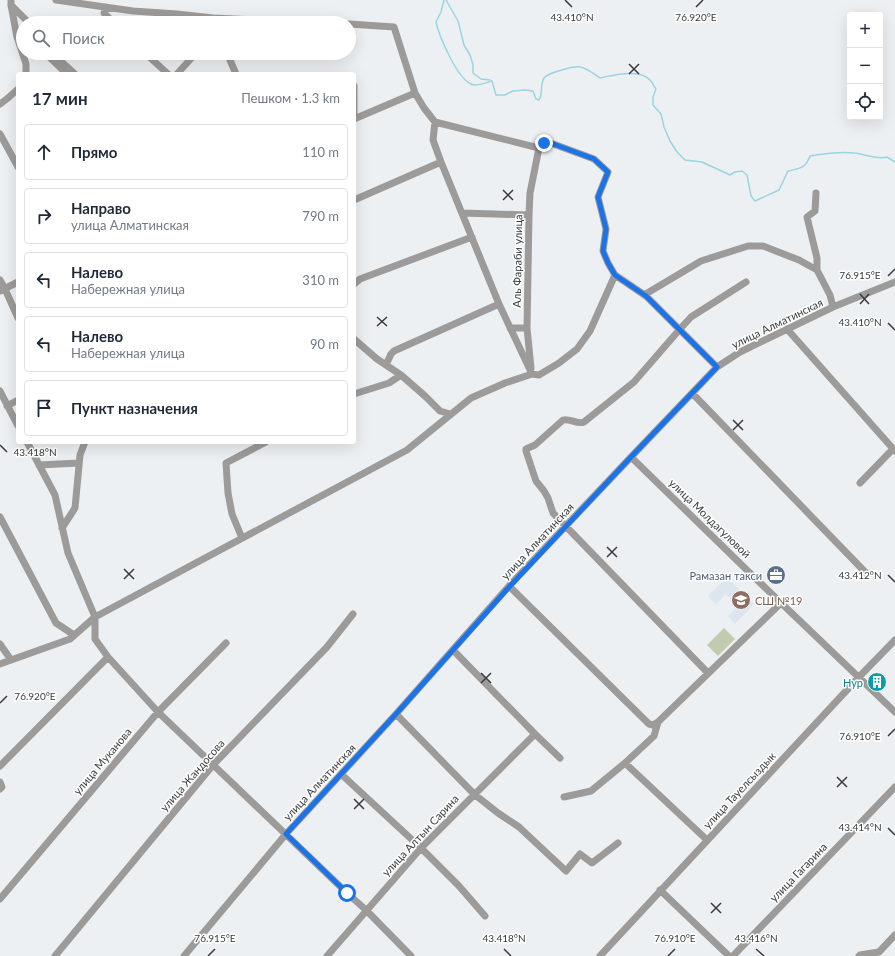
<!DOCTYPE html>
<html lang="ru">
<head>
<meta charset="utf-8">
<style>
  :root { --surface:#fff; --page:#f2f2f3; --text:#1f2937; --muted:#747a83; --line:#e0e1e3 }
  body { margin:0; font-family:Lato,sans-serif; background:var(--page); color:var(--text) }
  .controls { position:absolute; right:12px; top:12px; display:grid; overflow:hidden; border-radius:4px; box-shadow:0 4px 16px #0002 }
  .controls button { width:36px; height:36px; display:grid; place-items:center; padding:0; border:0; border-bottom:1px solid var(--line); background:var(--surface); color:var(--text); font:20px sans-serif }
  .stop { position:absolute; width:12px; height:12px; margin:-9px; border:3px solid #1a73e8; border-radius:50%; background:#fff }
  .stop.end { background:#1a73e8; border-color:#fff; box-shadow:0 1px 4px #0008 }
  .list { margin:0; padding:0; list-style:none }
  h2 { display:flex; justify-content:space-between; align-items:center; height:52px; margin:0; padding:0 16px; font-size:17px }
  h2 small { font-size:13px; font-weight:400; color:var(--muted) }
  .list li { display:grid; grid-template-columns:26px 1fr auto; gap:12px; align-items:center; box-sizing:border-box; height:56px; margin:0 8px 8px; padding:0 8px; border:1px solid var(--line); border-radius:4px }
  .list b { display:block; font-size:15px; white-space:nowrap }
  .list p { margin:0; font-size:13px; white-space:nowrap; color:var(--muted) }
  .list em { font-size:13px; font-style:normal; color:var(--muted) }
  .icon { flex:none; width:22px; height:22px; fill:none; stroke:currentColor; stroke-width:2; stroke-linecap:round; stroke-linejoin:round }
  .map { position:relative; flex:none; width:895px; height:956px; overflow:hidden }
  .search { position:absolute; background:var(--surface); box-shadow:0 4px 16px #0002; left:16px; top:16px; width:340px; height:44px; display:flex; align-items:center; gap:10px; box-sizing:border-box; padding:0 14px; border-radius:22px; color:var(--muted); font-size:15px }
  .panel { position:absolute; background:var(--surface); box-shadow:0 4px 16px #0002; left:16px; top:72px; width:340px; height:372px; border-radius:4px }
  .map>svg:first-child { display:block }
  .built { fill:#dde6ef }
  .grass { fill:#c2cbae }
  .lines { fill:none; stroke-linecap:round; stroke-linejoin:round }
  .stream { stroke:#99d5e0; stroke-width:1.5 }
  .minor { stroke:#9c9b9a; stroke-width:7 }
  .route { stroke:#1a73e8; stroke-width:5 }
  .ticks { fill:none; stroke:#393a3b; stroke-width:1.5 }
  .labels { text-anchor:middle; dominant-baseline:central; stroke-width:3; stroke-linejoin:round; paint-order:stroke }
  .street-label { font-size:11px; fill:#393a3b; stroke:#fff }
  .service-label { font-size:11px; fill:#4e5e75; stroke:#fff; text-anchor:end }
  .education-label { font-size:11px; fill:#785e54; stroke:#fff; text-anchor:start }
  .culture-label { font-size:11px; fill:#0d838f; stroke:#fff; text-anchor:end }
  .ticks-label { font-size:10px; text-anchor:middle; fill:#393a3b; stroke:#fff; stroke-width:3; stroke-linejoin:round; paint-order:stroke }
</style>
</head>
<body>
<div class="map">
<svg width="895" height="956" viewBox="0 0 895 956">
  <rect width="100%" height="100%" fill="#edf0f3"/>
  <path class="built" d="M727 577 754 604 735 624 728 616 738 606 726 594 716 604 708 596Z"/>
  <path class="grass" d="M724 628 735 639 718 656 707 645Z"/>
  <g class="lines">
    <path class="stream" d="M444 0 441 12 436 22C439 36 457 78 471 84 477 87 486 83 492 81L496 95H505L513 91 525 90 533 91 536 99 539 100C540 98 541 96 541 94 542 89 541 83 544 78 547 73 574 66 580 67 587 68 594 74 600 78 614 75 641 68 651 81 653 83 654 87 656 89L653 97V105L661 114 664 127 670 141 677 152 685 160 702 162 730 175 735 172 742 171 747 175 751 196 755 201 779 190 788 171C800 168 805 169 810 156 825 154 839 151 854 153 865 154 876 160 887 157L895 162
      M446 0 458 21 464 45 470 55 473 65V73L481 79 490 80"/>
    <path class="minor" d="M11 0V5L17 37 23 32
      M56 0 133 11 177 14 213 18 327 23
      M11 5 29 23
      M106 7 104 13 114 23
      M349 24 394 27 415 93 424 108 435 122 433 140 441 162 499 304 532 374
      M17 37 26 64V74
      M45 53 67 74
      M52 53 75 74
      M145 53 168 74
      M227 53 236 74
      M177 74 196 53
      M354 86V116
      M0 104 8 98 18 89
      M354 119 415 93
      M435 122 539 148
      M0 134 18 167
      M539 148 544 143 548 142 594 159 608 172 598 197 606 229 603 251 608 263 615 275 646 296 717 367
      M816 193 815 211 807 217 817 258V270
      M354 200 441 162
      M462 213 529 215
      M0 280 5 289 18 318
      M354 284 360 279 472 237
      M0 291 18 282
      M644 295 701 261 748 246H763L799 260 817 270 830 295 833 307
      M510 328H527
      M787 329 895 451
      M354 339 377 359 401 375
      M386 365 391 354 394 351 499 304
      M531 368 527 328 529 215 530 193 539 148
      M0 391 18 426
      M692 393 867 574
      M354 394 389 383 401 375 425 396 440 411 450 414
      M7 406 18 400
      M27 442 55 495 68 553 95 617V639L108 657 158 712 347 893 366 910 411 956
      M631 457 753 576 895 712
      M39 465 79 463
      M860 483 893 449
      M0 517 56 623 74 635
      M62 528 75 508 80 455 85 442
      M242 538 232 514 228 493 226 463 266 442
      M509 586 649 724 653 725 658 722 781 603
      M0 644 11 660
      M453 650 535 734 560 758
      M0 664 70 639 95 617 407 450 471 398 505 383 532 374 539 375 559 363 577 349 590 331 615 275
      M708 673 553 513 548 498 544 491 536 481 526 451V449L535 445 563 420C570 418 577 425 584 422L634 382 680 329 691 317 746 282
      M396 714 474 794 498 813 519 827 566 871 580 854 592 863 618 843
      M625 763 707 840
      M0 766 108 657
      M341 774 421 848 459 886 485 916
      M0 782 2 787 0 789
      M564 797 591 791 625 763 654 736 658 722
      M660 890 729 956
      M0 899 158 712 226 643
      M55 956 213 765 327 647 353 614
      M184 956 286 834 396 714 509 586 631 457 717 367 740 352 833 307 895 282
      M327 956 421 848 535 734
      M600 956 859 677 895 640
      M733 956 895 787
      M859 956 860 955 879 952 895 935"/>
  </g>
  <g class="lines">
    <path class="route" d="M347 893 286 834 396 714 510 586 631 457 717 367 646 296 615 275 608 263 603 251 606 229 598 197 608 172 594 159 548 142 544 143"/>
  </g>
  <path class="ticks" d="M565 0 572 7M696 7 703 0M629 64 639 74M629 74 639 64M503 190 513 200M503 200 513 190M888 276 895 269M860 294 869 304M860 304 869 294M377 317 387 326M888 323 895 330M377 326 387 317M733 420 743 430M733 430 743 420M0 445 7 452M607 547 617 557M607 557 617 547M124 569 134 579M888 575 895 582M124 579 134 569M481 673 491 683M481 683 491 673M0 703 7 696M888 736 895 729M837 777 847 787M837 787 847 777M354 799 364 809M354 809 364 799M888 828 895 835M711 903 721 913M711 913 721 903M504 949 511 956M756 949 764 956M208 956 215 949M668 956 675 949"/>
  <defs>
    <symbol id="office-disc" viewBox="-11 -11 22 22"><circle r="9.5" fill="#5c6f8a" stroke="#fff"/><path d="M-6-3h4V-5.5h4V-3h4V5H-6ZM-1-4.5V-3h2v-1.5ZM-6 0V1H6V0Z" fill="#fff"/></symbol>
    <symbol id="school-disc" viewBox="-11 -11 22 22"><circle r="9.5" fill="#8d6e63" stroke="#fff"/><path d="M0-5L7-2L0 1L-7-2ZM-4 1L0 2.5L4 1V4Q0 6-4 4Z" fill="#fff"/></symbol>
    <symbol id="building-disc" viewBox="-11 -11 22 22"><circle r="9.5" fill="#0f9aa8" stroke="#fff"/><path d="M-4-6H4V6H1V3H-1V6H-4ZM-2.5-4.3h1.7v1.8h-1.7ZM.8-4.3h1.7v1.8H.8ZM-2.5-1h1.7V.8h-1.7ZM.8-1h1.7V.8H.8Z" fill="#fff"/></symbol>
  </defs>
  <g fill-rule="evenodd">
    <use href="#office-disc" x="765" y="564" width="22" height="22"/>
    <use href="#school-disc" x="730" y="589" width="22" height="22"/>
    <use href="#building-disc" x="866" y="671" width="22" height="22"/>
  </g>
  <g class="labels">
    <g class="street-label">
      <text transform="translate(517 261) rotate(-89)">Аль Фараби улица</text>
      <text transform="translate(777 323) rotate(-26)">улица Алматинская</text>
      <text transform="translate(710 518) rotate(44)">улица Молдагуловой</text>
      <text transform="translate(537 541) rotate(-47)">улица Алматинская</text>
      <text transform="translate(102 761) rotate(-50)">улица Муканова</text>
      <text transform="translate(192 775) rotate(-49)">улица Жандосова</text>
      <text transform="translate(319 782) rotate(-47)">улица Алматинская</text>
      <text transform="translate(739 790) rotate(-47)">улица Тауелсыздык</text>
      <text transform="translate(420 835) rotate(-47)">улица Алтын Сарина</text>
      <text transform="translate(798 872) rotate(-46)">улица Гагарина</text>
    </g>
    <g class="service-label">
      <text x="762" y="575">Рамазан такси</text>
    </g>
    <g class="education-label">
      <text x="755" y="600">СШ №19</text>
    </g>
    <g class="culture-label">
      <text x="863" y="682">Нур</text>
    </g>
  </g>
  <g class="ticks-label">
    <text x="572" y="21">43.410°N</text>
    <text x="696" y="21">76.920°E</text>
    <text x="860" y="279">76.915°E</text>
    <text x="860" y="326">43.410°N</text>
    <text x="35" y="456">43.418°N</text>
    <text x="860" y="579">43.412°N</text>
    <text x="35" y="700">76.920°E</text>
    <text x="860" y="740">76.910°E</text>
    <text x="860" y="831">43.414°N</text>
    <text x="215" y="942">76.915°E</text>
    <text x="504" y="942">43.418°N</text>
    <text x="675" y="942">76.910°E</text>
    <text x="756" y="942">43.416°N</text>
  </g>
</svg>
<div class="controls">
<button>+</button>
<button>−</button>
<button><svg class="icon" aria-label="locate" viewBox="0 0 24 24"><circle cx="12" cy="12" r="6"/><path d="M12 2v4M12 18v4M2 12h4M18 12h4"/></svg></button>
</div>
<div class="stop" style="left:347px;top:893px"></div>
<div class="stop end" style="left:544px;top:143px"></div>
<div class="search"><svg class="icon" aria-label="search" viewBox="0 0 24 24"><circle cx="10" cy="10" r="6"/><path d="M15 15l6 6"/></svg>Поиск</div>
<section class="panel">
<h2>17 мин<small>Пешком · 1.3 km</small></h2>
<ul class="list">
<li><svg class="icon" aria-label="ahead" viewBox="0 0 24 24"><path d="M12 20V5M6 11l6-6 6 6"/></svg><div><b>Прямо</b></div><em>110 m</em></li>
<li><svg class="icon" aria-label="right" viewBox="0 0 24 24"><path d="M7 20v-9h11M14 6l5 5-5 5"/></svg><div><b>Направо</b><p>улица Алматинская</p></div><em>790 m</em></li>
<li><svg class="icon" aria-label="left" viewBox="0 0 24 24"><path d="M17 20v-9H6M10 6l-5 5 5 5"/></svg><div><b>Налево</b><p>Набережная улица</p></div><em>310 m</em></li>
<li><svg class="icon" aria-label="left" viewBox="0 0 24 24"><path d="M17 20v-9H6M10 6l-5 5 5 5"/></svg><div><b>Налево</b><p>Набережная улица</p></div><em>90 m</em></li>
<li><svg class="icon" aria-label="arrive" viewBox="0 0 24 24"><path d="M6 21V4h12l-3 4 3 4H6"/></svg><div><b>Пункт назначения</b></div></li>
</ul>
</section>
</div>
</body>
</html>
